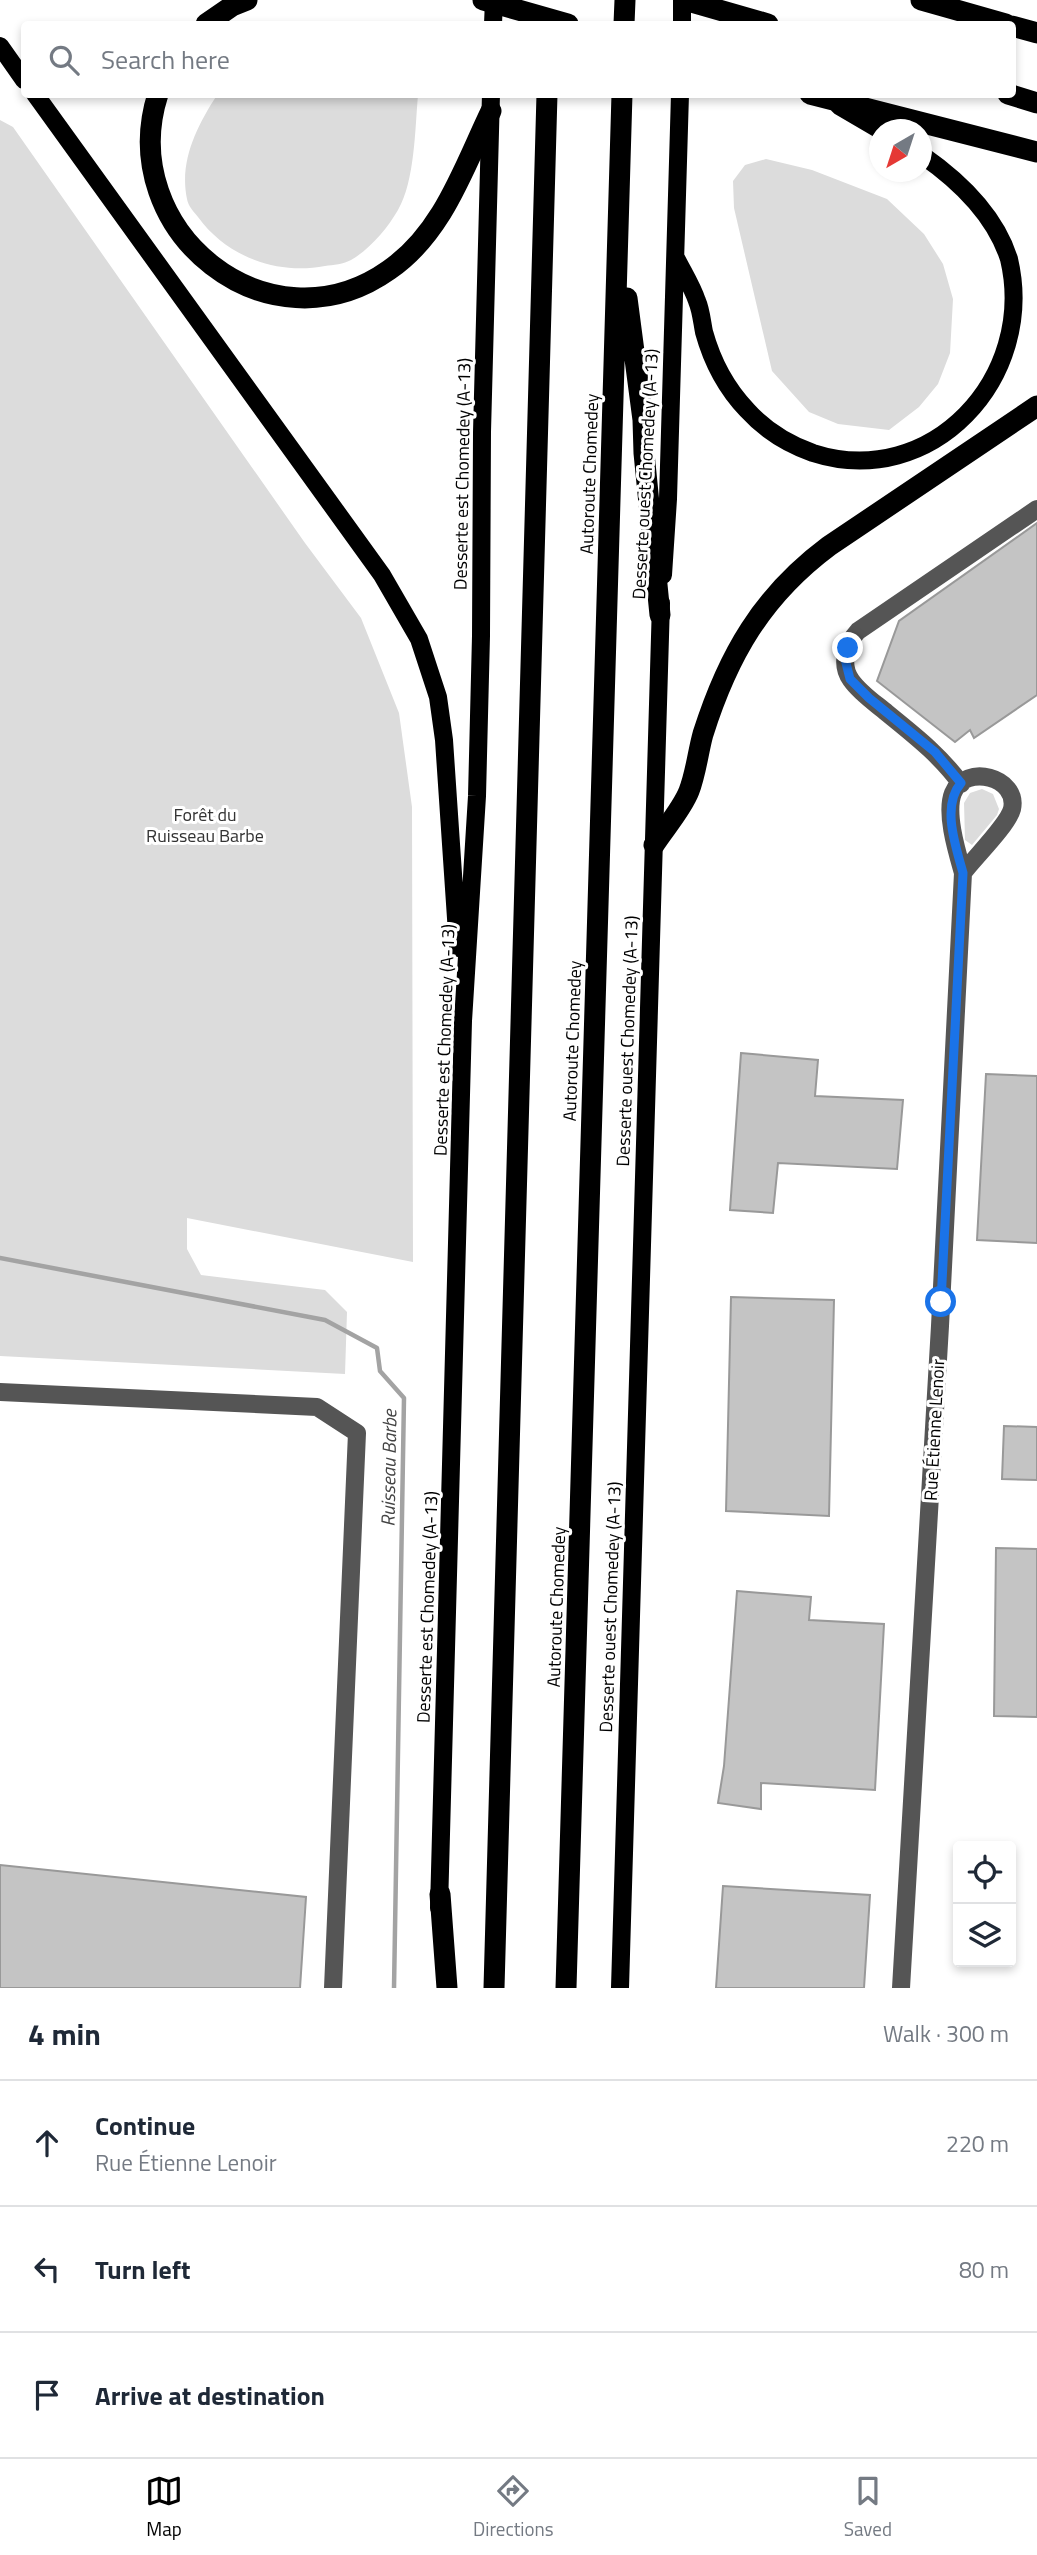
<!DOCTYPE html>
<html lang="en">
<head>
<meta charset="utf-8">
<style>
  :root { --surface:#fff; --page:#f2f2f3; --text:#1f2937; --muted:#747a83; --line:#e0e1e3; --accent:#000 }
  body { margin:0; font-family:"Titillium Web",sans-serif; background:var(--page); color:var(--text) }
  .controls { position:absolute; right:21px; bottom:21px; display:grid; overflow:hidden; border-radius:7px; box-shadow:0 4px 10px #0003 }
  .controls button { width:63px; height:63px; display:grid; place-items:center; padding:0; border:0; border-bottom:2px solid var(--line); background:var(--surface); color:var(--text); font:35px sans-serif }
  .compass { position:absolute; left:869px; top:119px; width:63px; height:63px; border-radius:50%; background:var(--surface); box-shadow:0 4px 10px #0003; rotate:219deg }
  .stop { position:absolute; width:21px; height:21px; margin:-16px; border:5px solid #1a73e8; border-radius:50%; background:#fff }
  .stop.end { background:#1a73e8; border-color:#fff; box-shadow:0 2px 7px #0008 }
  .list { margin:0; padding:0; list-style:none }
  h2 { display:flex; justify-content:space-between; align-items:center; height:91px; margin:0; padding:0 28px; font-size:30px }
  h2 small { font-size:23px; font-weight:400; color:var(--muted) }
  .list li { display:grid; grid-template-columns:46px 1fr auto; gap:21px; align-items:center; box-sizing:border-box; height:126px; padding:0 28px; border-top:2px solid var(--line) }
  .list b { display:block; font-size:26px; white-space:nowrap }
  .list p { margin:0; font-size:23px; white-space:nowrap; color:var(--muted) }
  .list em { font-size:23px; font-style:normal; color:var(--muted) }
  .icon { flex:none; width:38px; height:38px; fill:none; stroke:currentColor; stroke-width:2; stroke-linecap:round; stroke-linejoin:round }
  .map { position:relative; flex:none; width:1037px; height:1988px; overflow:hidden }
  .search { position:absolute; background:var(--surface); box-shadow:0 4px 10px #0003; left:21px; right:21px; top:21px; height:77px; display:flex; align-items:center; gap:18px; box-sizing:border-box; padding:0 24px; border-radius:7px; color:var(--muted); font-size:26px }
  .sheet { height:469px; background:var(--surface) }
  nav { display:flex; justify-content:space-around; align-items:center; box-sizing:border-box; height:98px; border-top:2px solid var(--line); background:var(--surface); font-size:19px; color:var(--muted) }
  nav a { display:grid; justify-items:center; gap:4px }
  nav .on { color:var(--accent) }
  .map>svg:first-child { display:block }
  .green { fill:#dcdcdc }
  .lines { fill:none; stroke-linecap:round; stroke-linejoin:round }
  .stream { stroke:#a3a3a3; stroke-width:4.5 }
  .building { fill:#c4c4c4; stroke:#999; stroke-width:2 }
  .minor { stroke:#555; stroke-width:18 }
  .major { stroke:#000; stroke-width:18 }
  .highway { stroke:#000; stroke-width:21 }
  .route { stroke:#1a73e8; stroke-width:9 }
  .labels { text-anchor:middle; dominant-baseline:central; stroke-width:6; stroke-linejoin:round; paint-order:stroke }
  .street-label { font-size:18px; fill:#000; stroke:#fff }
  .park-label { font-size:18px; fill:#333; stroke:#fff }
  .water-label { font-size:19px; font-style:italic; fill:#444; stroke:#fff }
</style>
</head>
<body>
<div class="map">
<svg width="1037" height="1988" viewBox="0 0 1037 1988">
  <rect width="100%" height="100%" fill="#fff"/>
  <path class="green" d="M217 95H418C415 128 415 181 398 210 387 229 370 249 351 260 344 264 333 265 325 266 277 275 227 257 198 217 194 212 188 206 187 199 179 161 197 126 217 95Z
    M0 120 13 127 305 543 361 618 399 713 412 807 413 1262 187 1218V1249L201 1275 325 1290 347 1312 345 1374 0 1356Z
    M766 159 812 170 887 199 924 234 943 264 953 299 950 353 938 384 919 407 889 430 838 424 809 412 772 371 734 208 733 181 745 165Z
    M982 789 993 794 999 809 997 815 972 845 965 840 964 803 970 793Z"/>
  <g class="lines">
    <path class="stream" d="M0 1258 325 1320 377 1348 380 1371 404 1398 394 1988"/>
  </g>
  <path class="building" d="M1037 523V695L974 738 970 730 955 742 877 681 899 621Z
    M741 1053 818 1060 815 1096 903 1100 897 1169 778 1163 773 1213 730 1210Z
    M986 1074 1037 1076V1243L977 1240Z
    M731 1297 834 1300 829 1516 726 1511Z
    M1004 1426 1037 1427V1480L1002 1479Z
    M996 1548 1037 1549V1717L994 1716Z
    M737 1591 811 1597 809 1620 884 1624 875 1790 761 1783V1809L718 1803 724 1766Z
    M0 1865 306 1897 300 1988H0Z
    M723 1886 870 1895 864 1988H716Z"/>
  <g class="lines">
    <path class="minor" d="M961 784C940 755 914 735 887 713 875 703 860 693 851 680 840 665 846 644 858 631L1037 509
      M0 1392 317 1407 357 1433 333 1988
      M901 1988 940 1326 963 873C957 852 945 813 953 793 965 763 1019 777 1012 809 1008 825 974 858 963 873"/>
    <path class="major" d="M493 24 494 0
      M682 24V0
      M0 46 24 80
      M35 94 382 575 419 639 438 697 444 740 458 948
      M839 106 880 130
      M676 258C683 272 692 286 697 301 701 310 702 322 704 332 712 361 726 388 747 410 765 430 788 444 813 453 931 491 1037 378 1009 259 995 215 958 180 922 155
      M663 575 668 499 680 94
      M439 1908 463 1021 477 796 481 636 482 432 491 94
      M620 1988 661 603"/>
    <path class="highway" d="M483 0 568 24
      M684 0 768 24
      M921 0 1006 24
      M206 24 232 6 247 0
      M624 24 625 0
      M1012 26 1037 33
      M158 94C114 231 269 355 389 270 443 233 464 167 491 111
      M810 94 1037 152
      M1008 94 1037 103
      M627 298 643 420 644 453 660 615
      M654 845C665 828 682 809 689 791 696 773 698 752 703 734 728 655 762 596 829 546L1037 406
      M440 1894 447 1988
      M494 1988 547 94
      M566 1988 622 94"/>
  </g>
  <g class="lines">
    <path class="route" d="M848 648 845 659 850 679 869 698 935 752 961 783C941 806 956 847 963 873L941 1302"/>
  </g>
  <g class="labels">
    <g class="street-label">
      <text transform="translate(462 474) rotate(-89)">Desserte est Chomedey (A-13)</text>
      <text transform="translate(589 474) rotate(-88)">Autoroute Chomedey</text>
      <text transform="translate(645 474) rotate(-87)">Desserte ouest Chomedey (A-13)</text>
      <text transform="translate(444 1040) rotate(-88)">Desserte est Chomedey (A-13)</text>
      <text transform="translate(572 1041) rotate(-88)">Autoroute Chomedey</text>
      <text transform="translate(627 1041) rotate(-88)">Desserte ouest Chomedey (A-13)</text>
      <text transform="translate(934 1430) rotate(-87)">Rue Étienne Lenoir</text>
      <text transform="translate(427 1607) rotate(-88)">Desserte est Chomedey (A-13)</text>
      <text transform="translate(556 1607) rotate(-88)">Autoroute Chomedey</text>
      <text transform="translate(610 1607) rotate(-88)">Desserte ouest Chomedey (A-13)</text>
    </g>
    <g class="park-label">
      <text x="205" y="814">Forêt du<tspan x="205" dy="21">Ruisseau Barbe</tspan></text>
    </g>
    <g class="water-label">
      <text transform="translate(388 1468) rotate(-89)">Ruisseau Barbe</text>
    </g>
  </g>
</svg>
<div class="controls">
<button><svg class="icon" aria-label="locate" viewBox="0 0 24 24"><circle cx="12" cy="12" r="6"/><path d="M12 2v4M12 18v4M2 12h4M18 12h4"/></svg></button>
<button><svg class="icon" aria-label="layers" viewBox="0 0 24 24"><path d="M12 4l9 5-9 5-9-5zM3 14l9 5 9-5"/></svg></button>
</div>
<svg class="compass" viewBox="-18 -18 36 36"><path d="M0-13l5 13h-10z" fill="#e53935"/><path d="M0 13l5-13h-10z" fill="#747a83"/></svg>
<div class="stop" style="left:941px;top:1302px"></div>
<div class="stop end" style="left:848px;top:648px"></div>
<div class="search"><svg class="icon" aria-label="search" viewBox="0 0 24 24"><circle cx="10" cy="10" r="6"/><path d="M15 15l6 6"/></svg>Search here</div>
</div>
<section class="sheet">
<h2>4 min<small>Walk · 300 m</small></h2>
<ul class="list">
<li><svg class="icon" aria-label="ahead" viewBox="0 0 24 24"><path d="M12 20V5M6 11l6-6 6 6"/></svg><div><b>Continue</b><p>Rue Étienne Lenoir</p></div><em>220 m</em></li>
<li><svg class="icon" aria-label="left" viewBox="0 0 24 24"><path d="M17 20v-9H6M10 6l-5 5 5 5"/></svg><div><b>Turn left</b></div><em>80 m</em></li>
<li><svg class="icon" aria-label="arrive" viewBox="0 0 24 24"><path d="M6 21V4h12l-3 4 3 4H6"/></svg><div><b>Arrive at destination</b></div></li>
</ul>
</section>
<nav>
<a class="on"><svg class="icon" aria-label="map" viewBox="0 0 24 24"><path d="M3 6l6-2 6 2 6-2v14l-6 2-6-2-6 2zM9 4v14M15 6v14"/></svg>Map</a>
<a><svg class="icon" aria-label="directions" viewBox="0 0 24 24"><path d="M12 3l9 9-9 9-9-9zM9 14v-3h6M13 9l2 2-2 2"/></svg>Directions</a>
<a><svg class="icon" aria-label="saved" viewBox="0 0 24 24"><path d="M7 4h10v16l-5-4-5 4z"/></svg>Saved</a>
</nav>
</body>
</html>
